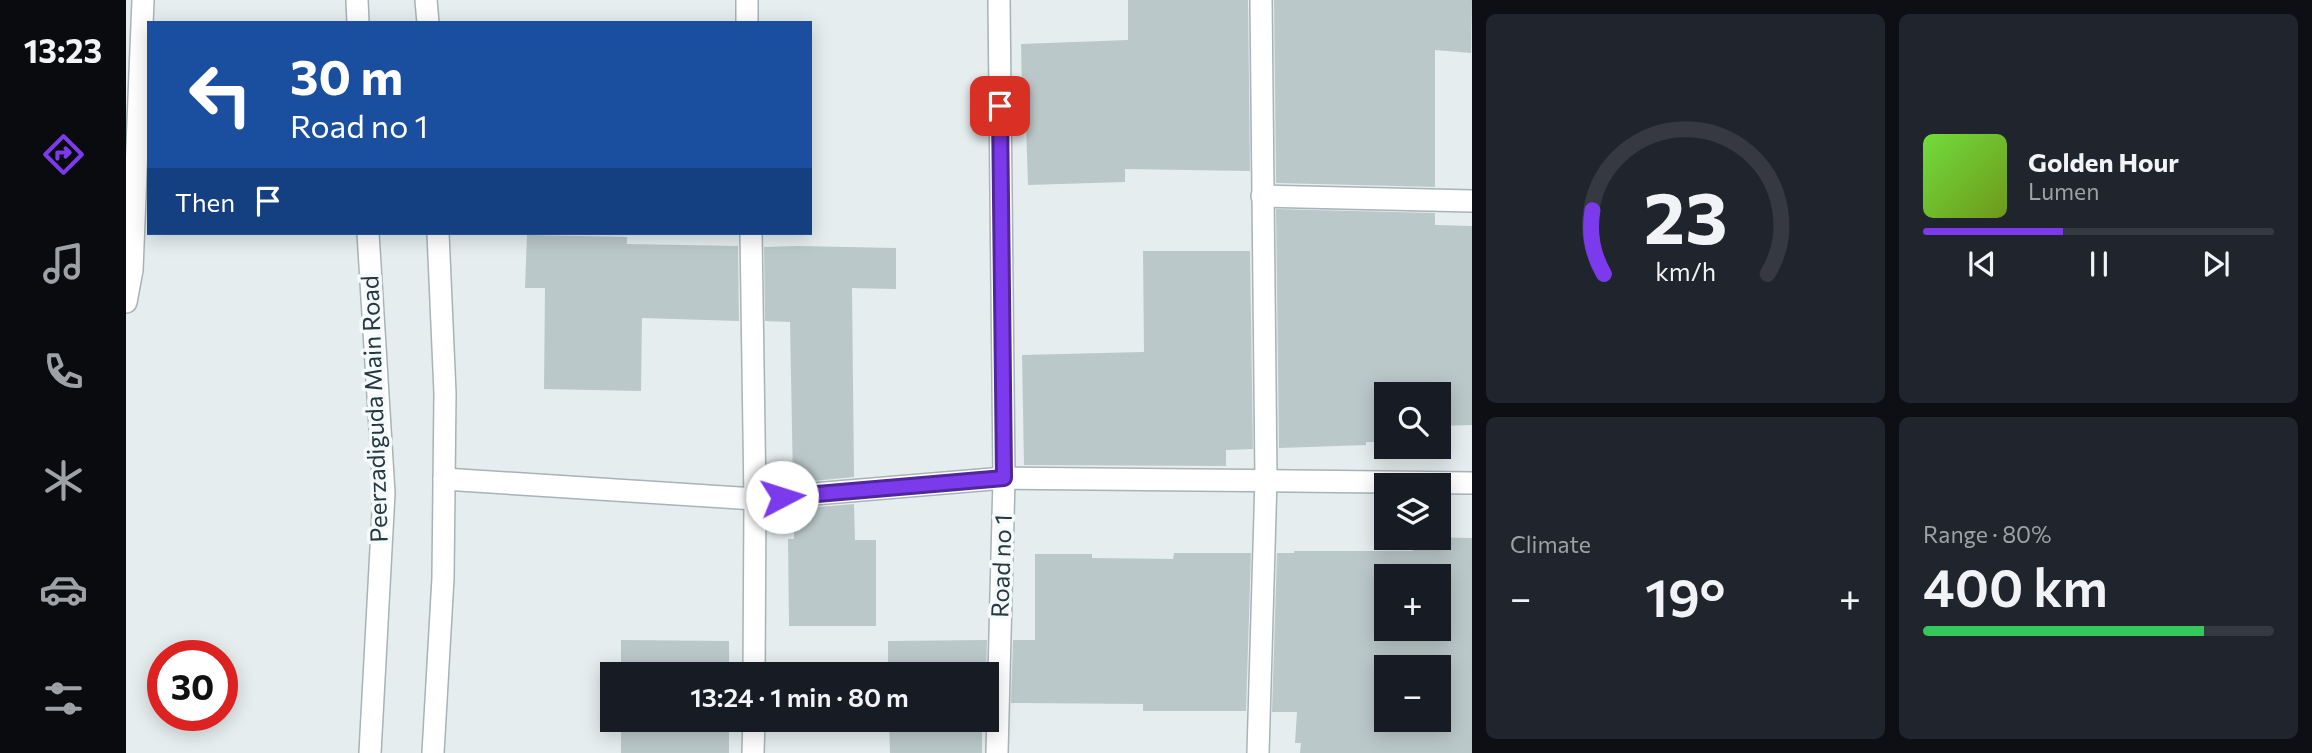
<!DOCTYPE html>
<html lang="en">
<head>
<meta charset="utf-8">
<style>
	body { margin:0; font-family:Commissioner,sans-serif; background:#20242c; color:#f1f3f6; height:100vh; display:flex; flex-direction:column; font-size:26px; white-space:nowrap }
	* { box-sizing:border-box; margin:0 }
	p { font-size:23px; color:#9ea1a6 }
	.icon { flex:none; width:38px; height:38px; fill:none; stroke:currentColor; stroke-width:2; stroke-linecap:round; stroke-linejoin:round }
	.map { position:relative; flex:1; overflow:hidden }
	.drawer { display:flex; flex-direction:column; gap:14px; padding:14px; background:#0d0f14; width:840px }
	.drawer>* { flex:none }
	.banner { position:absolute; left:21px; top:21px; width:665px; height:214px; border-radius:0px; box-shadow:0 4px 18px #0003; background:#1a4fa0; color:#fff; overflow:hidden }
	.tools { position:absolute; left:1248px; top:382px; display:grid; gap:14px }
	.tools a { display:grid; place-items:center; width:77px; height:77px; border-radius:0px; background:#171b24; box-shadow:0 4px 18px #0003; font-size:35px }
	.speed { position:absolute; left:21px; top:640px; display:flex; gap:14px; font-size:35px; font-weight:700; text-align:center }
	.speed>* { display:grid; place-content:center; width:91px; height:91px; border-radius:50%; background:#171b24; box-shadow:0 4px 18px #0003; line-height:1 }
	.speed .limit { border:10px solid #d22; background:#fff; color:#111 }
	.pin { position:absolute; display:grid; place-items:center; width:60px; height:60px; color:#fff; margin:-30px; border-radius:14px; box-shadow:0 4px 10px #0006 }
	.me { position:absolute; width:77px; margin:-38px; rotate:85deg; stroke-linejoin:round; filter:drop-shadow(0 0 5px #0008) }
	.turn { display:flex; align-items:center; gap:24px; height:147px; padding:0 28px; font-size:32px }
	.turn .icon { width:91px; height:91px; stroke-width:2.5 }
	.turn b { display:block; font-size:49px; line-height:60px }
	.then { display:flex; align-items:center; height:66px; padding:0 28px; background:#0003; gap:14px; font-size:26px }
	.big { font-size:52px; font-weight:600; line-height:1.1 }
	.drawer .widget { flex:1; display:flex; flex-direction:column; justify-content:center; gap:10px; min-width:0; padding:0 24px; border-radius:10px; background:#20242c }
	.drawer .dial { align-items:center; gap:0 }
	.dial svg { height:182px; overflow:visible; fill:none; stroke:#363941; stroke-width:7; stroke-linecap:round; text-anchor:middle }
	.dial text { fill:#f1f3f6; stroke:none }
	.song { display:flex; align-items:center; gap:21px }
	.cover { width:84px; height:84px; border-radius:10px; background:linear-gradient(135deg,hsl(100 70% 55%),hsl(80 70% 35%)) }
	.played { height:7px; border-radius:4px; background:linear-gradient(90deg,#7c3aed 40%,#363941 40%) }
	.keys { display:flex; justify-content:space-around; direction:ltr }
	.heat { display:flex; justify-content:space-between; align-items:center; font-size:38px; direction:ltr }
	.charge { height:10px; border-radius:5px; background:linear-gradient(90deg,#34c759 80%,#363941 0) }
	.drawer .tiles { flex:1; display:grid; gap:14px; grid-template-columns:repeat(2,1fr) }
	.trip { position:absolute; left:474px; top:662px; width:399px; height:70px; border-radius:0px; background:#171b24; box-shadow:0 4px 18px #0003; font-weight:600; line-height:70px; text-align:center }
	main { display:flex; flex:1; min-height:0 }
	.tabs { display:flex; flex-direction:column; width:126px; justify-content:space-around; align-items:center; background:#090b0e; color:#9ea1a6 }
	.tabs .icon { width:49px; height:49px }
	.tabs .active { color:#7c3aed }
	.tabs b { font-size:32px; color:#f1f3f6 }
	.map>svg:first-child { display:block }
	.building { fill:#bbc8c9; fill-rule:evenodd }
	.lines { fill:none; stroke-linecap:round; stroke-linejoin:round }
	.minor-casing { stroke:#a7b3b7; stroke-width:24 }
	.minor { stroke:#fff; stroke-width:21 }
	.route-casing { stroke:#51269a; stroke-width:18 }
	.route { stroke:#7c3aed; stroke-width:12 }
	.labels { text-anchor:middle; stroke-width:7; stroke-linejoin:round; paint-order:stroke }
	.street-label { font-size:24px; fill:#243841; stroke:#f6fafb }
</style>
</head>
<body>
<main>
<nav class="tabs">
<b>13:23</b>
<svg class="icon active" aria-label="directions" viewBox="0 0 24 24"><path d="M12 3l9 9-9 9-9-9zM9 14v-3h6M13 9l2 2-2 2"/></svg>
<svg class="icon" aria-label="music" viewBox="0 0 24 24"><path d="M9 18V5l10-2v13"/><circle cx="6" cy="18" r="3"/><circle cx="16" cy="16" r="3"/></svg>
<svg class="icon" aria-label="phone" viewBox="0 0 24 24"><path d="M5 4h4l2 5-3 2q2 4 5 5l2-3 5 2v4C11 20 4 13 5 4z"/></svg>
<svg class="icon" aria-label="climate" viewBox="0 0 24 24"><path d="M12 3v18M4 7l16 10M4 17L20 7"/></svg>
<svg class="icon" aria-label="car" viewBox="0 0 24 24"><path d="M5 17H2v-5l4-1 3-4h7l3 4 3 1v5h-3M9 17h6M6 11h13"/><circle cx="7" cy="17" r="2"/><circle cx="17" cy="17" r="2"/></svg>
<svg class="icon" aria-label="filters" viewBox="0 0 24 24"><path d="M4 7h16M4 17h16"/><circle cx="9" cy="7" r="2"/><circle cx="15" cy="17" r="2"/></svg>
</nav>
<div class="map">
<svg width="1346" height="753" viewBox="0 0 1346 753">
	<rect width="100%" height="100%" fill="#e5edee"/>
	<g class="building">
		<path d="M1002,0H1122L1124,171L999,169V182L902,185L899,93H896L895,44L1002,40Z"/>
		<path d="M1148,0H1346L1345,53L1309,50V187L1150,183Z"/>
		<path d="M1150,209L1309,213V225L1346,226V425L1312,426V394H1260V442H1240V445L1153,448Z"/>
		<path d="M401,235L501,237V244L612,246L613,321L516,318L515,391L418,389L419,288H399Z"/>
		<path d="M671,246L770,248V289L726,288L728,477L667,483L664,322L639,321L638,247Z"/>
		<path d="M1017,251H1124L1127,449L1100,450V466L898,465L896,355L1018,352Z"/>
		<path d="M728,504L729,540H750V626H663L662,539H668V509Z"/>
		<path d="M1287,537L1346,538V753H1174L1175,743H1169L1171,712H1146L1151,553H1168V551H1287ZM1260,576H1312V628H1260ZM1260,667H1312V719H1260Z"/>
		<path d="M1048,553H1125L1120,711H1017V704L885,703L887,640H909V554H966V558L1047,559Z"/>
		<path d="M495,640L603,641V674H495Z"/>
		<path d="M861,640L860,674H762V641Z"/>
		<rect x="495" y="719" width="108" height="34"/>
		<path d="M763,719H856V753H764Z"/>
	</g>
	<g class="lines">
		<defs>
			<g id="minor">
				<path d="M231,0L232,23"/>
				<path d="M300,0L302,23"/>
				<path d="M621,0V23"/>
				<path d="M1136,196L1346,201"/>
				<path d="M242,233L258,493L244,753"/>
				<path d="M625,233L629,499L628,674"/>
				<path d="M0,302L6,270L17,0"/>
				<path d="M318,479L629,499L878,478L1346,483"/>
				<path d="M307,753L317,578L319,393L312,233"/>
				<path d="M627,753L628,719"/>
				<path d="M871,753L878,478L873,0"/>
				<path d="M1132,753L1140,479L1135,0"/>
			</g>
		</defs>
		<use href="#minor" class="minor-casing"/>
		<use href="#minor" class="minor"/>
	</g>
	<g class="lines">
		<defs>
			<path id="route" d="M656,497L878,478L874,106"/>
		</defs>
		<use href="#route" class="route-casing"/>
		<use href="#route" class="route"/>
	</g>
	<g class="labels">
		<g class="street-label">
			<text transform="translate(249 409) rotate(-92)" y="8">Peerzadiguda Main Road</text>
			<text transform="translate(876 566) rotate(-88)" y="8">Road no 1</text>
		</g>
	</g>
</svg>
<div class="tools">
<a><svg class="icon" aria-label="search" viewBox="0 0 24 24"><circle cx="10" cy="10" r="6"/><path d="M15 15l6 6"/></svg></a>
<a><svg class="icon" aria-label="layers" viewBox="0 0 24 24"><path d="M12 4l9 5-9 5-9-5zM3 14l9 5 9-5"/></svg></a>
<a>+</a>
<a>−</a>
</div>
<div class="speed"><div class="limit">30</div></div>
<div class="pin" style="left:874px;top:106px;background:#d93025"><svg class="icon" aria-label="arrive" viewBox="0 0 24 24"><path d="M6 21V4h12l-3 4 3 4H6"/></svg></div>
<svg class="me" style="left:656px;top:497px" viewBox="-20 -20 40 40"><circle r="19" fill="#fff"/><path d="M0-13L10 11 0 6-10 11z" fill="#7c3aed"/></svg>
<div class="trip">13:24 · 1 min · 80 m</div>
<div class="banner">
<div class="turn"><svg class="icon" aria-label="left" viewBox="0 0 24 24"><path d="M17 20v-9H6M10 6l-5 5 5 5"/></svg><div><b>30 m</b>Road no 1</div></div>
<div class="then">Then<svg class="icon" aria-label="arrive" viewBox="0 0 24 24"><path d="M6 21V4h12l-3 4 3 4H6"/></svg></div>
</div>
</div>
<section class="drawer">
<div class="tiles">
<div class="widget dial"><svg viewBox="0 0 100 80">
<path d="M14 69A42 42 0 1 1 86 69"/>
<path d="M14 69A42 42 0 0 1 9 41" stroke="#7c3aed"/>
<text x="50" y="56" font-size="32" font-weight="700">23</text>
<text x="50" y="72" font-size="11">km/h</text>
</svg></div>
<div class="widget">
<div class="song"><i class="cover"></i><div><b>Golden Hour</b><p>Lumen</p></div></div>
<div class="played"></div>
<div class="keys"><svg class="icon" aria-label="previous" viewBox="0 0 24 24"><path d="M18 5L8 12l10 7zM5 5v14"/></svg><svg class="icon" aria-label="pause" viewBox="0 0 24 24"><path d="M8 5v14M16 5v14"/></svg><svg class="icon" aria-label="next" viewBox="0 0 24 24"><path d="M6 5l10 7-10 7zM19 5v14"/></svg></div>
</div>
<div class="widget"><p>Climate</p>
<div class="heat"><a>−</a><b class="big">19°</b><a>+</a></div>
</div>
<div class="widget"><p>Range · 80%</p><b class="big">400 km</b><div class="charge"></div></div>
</div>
</section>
</main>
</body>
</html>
